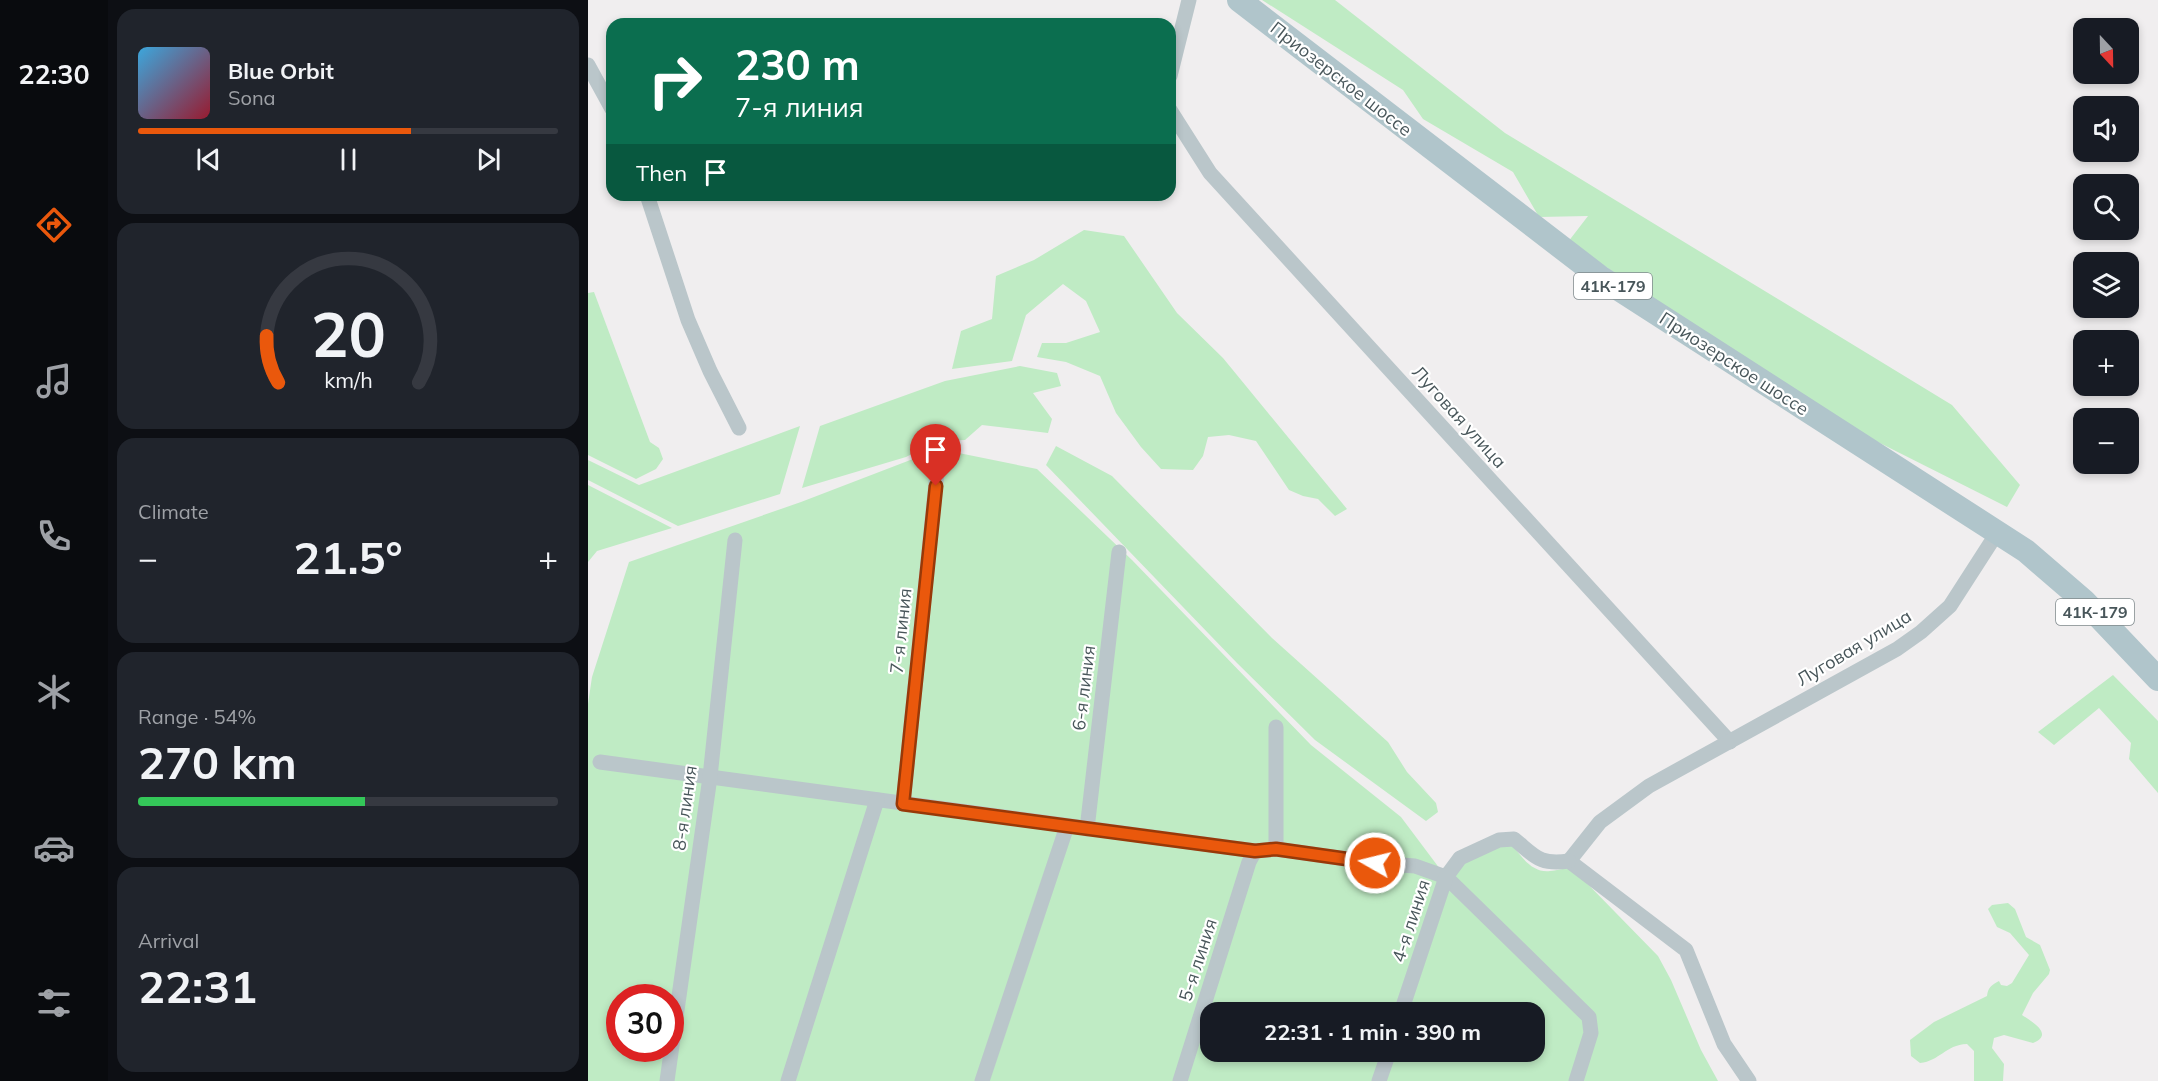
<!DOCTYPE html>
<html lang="en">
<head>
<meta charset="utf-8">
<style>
	body { margin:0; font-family:Mulish,sans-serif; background:#20242c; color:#f1f3f6; height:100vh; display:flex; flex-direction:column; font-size:22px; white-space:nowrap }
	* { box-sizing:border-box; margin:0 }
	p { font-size:20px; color:#9ea1a6 }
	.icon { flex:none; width:33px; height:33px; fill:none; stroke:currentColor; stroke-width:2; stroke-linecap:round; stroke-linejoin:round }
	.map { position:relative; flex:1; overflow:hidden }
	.sheet { display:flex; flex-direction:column; gap:9px; padding:9px; background:#0d0f14; width:480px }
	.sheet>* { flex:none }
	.hud { position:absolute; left:18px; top:18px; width:570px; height:183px; border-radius:18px; box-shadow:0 3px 9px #0003; background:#0b6e4f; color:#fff; overflow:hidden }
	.needle { width:39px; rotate:158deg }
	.buttons { position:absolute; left:1485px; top:18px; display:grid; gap:12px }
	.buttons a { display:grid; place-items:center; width:66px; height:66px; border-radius:12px; background:#171b24; box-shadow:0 3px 9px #0003; font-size:30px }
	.speed { position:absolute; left:18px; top:984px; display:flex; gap:12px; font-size:30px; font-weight:700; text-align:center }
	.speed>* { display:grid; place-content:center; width:78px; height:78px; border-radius:50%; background:#171b24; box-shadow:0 3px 9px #0003; line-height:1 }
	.speed .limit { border:9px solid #d22; background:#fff; color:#111 }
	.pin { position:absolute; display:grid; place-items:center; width:51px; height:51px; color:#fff; margin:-62px -26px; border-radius:50% 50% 50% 0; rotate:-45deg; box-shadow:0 0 6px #0007 }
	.pin .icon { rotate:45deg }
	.me { position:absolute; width:66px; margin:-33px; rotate:278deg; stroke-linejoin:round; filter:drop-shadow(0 0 4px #0008) }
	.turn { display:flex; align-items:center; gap:21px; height:126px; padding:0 30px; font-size:27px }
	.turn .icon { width:78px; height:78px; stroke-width:2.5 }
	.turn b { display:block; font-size:42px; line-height:51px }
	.then { display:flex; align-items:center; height:57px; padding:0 30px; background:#0003; gap:12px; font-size:22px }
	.big { font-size:45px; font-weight:700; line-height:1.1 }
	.sheet .card { flex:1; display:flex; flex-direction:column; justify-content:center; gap:9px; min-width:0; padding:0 21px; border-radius:18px; background:#20242c }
	.sheet .dial { align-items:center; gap:0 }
	.dial svg { height:156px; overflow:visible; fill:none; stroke:#363941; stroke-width:7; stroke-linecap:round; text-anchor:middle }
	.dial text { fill:#f1f3f6; stroke:none }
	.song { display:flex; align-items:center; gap:18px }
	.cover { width:72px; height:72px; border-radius:9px; background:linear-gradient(135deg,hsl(200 70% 55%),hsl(350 70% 35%)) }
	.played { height:6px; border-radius:3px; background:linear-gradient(90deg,#ea580c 65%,#363941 65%) }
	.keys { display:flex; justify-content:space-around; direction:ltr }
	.heat { display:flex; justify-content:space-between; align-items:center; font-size:33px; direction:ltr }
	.charge { height:9px; border-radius:4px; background:linear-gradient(90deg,#34c759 54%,#363941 0) }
	.trip { position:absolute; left:612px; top:1002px; width:345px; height:60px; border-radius:18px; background:#171b24; box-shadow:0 3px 9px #0003; font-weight:700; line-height:60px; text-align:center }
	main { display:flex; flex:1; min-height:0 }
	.menu { display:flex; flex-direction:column; width:108px; justify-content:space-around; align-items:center; background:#090b0e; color:#9ea1a6 }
	.menu .icon { width:42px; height:42px }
	.menu .current { color:#ea580c }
	.menu b { font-size:27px; color:#f1f3f6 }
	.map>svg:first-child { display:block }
	.green { fill:#bfebc4; fill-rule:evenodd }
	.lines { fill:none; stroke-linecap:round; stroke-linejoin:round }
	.minor { stroke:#bac6ca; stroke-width:15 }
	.primary { stroke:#b0c5cb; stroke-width:24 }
	.route-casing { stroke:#983908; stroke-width:15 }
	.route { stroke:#ea580c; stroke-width:10 }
	.labels { text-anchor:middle; stroke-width:4.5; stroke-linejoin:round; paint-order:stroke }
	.shield { fill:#fff; stroke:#7f898c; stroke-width:1.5 }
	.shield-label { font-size:16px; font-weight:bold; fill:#48565a }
	.street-label { font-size:18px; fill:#48565a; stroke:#fff }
</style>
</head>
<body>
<main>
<nav class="menu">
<b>22:30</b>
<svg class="icon current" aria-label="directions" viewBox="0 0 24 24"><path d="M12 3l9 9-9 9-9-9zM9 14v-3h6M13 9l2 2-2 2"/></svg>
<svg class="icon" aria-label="music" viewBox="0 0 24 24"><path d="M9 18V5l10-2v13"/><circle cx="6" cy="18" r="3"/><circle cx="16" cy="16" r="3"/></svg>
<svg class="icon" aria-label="phone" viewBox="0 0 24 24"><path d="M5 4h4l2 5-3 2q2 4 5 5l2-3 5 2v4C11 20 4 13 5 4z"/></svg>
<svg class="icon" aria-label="climate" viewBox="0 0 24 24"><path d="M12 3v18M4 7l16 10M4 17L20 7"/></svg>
<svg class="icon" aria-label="car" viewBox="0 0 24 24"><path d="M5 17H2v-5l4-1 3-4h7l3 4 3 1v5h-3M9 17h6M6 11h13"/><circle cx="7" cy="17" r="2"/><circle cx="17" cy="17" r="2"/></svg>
<svg class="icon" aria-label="filters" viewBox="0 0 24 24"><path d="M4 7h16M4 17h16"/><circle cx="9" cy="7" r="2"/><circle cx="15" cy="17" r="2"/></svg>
</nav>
<section class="sheet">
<div class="card">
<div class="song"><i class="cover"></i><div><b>Blue Orbit</b><p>Sona</p></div></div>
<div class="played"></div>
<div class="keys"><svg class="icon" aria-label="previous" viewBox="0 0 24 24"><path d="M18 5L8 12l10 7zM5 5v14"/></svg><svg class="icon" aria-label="pause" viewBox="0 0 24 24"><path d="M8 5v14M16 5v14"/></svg><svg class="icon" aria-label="next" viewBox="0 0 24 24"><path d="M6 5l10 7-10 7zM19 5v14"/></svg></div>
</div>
<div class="card dial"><svg viewBox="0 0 100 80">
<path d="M14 69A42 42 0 1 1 86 69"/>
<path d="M14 69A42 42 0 0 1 8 45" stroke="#ea580c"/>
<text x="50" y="56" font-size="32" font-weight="700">20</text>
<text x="50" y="72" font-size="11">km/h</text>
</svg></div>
<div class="card"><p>Climate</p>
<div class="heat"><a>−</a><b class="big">21.5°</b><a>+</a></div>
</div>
<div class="card"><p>Range · 54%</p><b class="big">270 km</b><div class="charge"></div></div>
<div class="card"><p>Arrival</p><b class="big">22:31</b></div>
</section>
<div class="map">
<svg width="1570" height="1081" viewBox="0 0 1570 1081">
	<rect width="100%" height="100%" fill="#f0eeef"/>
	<g class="green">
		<path d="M674,0H747L917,133L1364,405L1432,485L1419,507L1266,430L980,242L1000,216L951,217L925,172L835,119L815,90Z"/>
		<path d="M496,230L536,236L589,313L635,358L759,509L747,516L730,499L715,496L701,490L668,441L641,435L620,437L615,456L605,470L573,469L553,447L528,413L512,376L478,362L449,357L454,343H478L512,332L498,301L475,284L438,315L424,361L364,369L373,331L404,319L408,276L446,260Z"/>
		<path d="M6,292L62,442L71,448L75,459L68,469L48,479L0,455V293Z"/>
		<path d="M432,366L469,373L473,386L445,393L464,419L460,433L394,425L377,440L349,441L318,457L214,488L232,426L357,381Z"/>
		<path d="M212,426L192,494L90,526L0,480V460L51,485Z"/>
		<path d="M468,446L524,476L684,638L800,742L819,772L848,803L850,812L838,821L727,740L649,663L458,465Z"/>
		<path d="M351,449L449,469L544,560L723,745L813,817L852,869L876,861L911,844L924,845C934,857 944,873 962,871C971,870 977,867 986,870L1070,956L1083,980L1113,1050L1130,1081H0V704L4,677L41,562L213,502ZM32,998H82V1048H32ZM622,1012H946V1052H622Z"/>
		<path d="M0,485L84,528L9,551L0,562Z"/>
		<path d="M1525,675L1570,721V793L1541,759L1543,743L1511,708L1466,745L1450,732Z"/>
		<path d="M1420,903L1427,909L1438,937L1452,945L1462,970L1461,974L1445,993L1434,1015C1443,1021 1467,1034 1445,1043L1416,1035L1406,1038L1404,1048L1416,1064L1415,1081H1386V1051L1379,1044C1357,1045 1352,1061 1332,1063L1323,1056L1322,1040L1346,1022L1399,996C1400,988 1403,985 1411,981L1413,985L1419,986L1424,983L1441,955L1422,933L1409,927L1400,909L1404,905Z"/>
	</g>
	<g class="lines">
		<g class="minor">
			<path d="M0,65L24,109"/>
			<path d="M582,76L601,0"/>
			<path d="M582,110L622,173L1142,742"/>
			<path d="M59,195L100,320L122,371L151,428"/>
			<path d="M12,762L667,851L688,849L787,863L827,866L858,877L1001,1017L1003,1033L988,1081"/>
			<path d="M315,804L350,463"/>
			<path d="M499,829L531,552"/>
			<path d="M688,849V727"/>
			<path d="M981,861L1012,822L1061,786L1309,649L1333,632L1362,606L1409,533"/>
			<path d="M981,861L1098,950L1136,1044L1161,1081"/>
			<path d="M813,1012L858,877L872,858L911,840L926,839C948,857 951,865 981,861"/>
			<path d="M79,1081L122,777L147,540"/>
			<path d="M200,1081L289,800"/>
			<path d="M394,1081L479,826"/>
			<path d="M592,1081L661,862L667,851"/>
			<path d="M791,1081L801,1052"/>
		</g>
		<path class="primary" d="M651,0L1012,277L1438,551L1496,601L1570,679"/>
	</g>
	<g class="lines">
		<defs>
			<path id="route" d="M348,486L315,804L667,851L688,849L787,863"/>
		</defs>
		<use href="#route" class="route-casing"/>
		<use href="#route" class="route"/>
	</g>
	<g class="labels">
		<g class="shield">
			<rect x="986" y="273" width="78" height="26" rx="4.5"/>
			<rect x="1468" y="599" width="78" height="26" rx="4.5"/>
		</g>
		<g class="shield-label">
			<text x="1025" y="292">41К-179</text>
			<text x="1507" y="618">41К-179</text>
		</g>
		<g class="street-label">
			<text transform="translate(753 79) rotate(38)" y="6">Приозерское шоссе</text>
			<text transform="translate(1146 364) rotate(33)" y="6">Приозерское шоссе</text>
			<text transform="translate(871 417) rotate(48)" y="6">Луговая улица</text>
			<text transform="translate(313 631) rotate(-84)" y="6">7-я линия</text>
			<text transform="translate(1266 648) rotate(-31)" y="6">Луговая улица</text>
			<text transform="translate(496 688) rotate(-83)" y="6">6-я линия</text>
			<text transform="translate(97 808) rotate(-82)" y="6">8-я линия</text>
			<text transform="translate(823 921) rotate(-72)" y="6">4-я линия</text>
			<text transform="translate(610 960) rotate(-72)" y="6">5-я линия</text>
		</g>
	</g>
</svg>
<div class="buttons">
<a><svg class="needle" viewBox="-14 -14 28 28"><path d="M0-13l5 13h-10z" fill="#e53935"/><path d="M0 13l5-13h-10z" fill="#9ea1a6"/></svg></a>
<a><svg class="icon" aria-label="sound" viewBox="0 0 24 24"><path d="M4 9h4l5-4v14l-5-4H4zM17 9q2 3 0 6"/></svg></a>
<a><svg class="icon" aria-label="search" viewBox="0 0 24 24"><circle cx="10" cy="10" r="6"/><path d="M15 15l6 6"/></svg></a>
<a><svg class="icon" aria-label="layers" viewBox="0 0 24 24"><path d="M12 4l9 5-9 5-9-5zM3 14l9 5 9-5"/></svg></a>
<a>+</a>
<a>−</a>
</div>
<div class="speed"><div class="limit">30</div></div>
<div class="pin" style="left:348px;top:486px;background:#d93025"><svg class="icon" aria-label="arrive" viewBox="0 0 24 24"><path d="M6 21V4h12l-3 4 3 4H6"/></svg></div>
<svg class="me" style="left:787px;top:863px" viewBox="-20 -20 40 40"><circle r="17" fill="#ea580c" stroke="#fff" stroke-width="3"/><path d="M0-11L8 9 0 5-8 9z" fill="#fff"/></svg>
<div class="trip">22:31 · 1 min · 390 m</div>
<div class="hud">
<div class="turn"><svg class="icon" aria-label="right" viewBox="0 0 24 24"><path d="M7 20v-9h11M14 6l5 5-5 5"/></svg><div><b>230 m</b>7-я линия</div></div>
<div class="then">Then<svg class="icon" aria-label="arrive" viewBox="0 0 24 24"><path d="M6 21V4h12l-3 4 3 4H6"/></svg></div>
</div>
</div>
</main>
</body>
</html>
